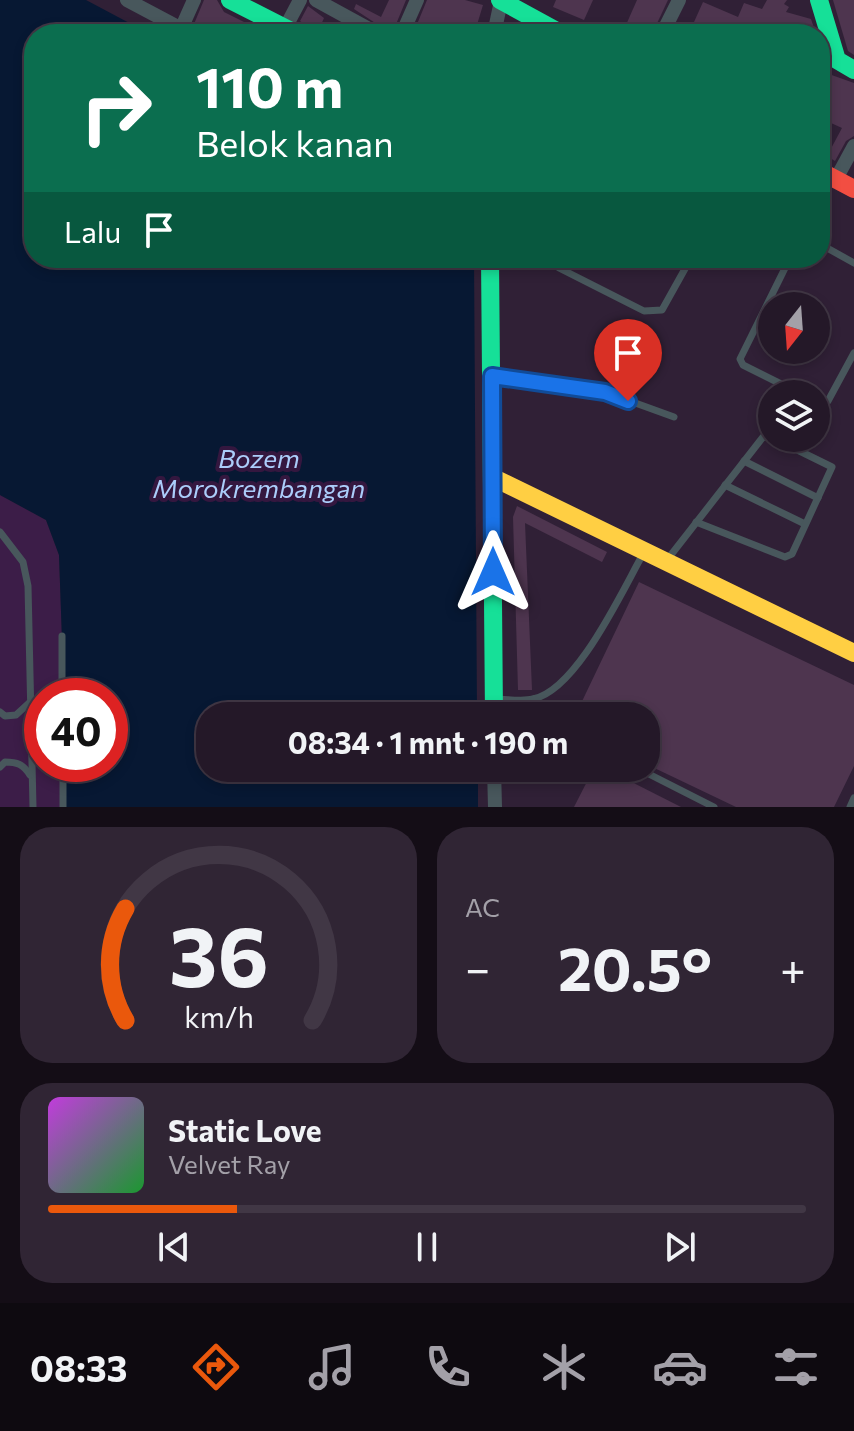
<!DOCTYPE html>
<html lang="id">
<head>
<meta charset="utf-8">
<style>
	body { margin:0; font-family:Commissioner,sans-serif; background:#302534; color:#f1f3f6; height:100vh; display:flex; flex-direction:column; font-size:30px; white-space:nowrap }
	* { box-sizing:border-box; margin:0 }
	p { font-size:26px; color:#a3a0a8 }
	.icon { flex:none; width:44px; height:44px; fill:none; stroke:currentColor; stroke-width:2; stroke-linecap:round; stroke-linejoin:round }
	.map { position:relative; height:807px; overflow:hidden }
	.sheet { display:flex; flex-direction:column; gap:20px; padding:20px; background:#140d16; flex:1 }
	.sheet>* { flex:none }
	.top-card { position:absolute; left:24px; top:24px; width:806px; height:244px; border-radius:32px; box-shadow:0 4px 12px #0003,0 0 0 2px #413745; background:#0b6e4f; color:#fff; overflow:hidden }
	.needle { width:52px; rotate:197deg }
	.fabs { position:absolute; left:758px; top:292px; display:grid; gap:16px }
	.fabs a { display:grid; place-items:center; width:72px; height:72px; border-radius:50%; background:#241828; box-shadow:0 4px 12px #0003,0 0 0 2px #413745; font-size:40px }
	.speed { position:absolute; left:24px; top:678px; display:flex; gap:16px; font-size:40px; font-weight:700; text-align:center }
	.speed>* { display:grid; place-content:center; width:104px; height:104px; border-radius:50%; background:#241828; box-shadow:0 4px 12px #0003,0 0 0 2px #413745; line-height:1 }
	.speed .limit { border:12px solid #d22; background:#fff; color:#111 }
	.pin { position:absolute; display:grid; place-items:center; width:68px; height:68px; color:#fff; margin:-82px -34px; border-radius:50% 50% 50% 0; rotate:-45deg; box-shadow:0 0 8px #0007 }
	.pin .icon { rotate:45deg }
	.me { position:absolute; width:88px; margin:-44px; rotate:0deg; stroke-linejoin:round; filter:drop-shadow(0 0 6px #0008) }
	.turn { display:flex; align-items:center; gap:28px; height:168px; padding:0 40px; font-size:36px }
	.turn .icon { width:104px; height:104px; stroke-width:2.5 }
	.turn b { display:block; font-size:56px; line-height:68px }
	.then { display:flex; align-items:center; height:76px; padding:0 40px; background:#0003; gap:16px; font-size:30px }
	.big { font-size:60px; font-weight:700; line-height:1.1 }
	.sheet .card { flex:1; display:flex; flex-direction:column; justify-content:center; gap:12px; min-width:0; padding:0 28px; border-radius:32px; background:#302534 }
	.sheet .dial { align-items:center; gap:0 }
	.dial svg { height:208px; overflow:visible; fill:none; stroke:#413745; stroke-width:7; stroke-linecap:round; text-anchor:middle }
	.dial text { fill:#f1f3f6; stroke:none }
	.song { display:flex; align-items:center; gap:24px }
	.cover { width:96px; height:96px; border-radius:12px; background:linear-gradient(135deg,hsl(290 70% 55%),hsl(130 70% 35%)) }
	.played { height:8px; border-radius:4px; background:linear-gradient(90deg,#ea580c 25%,#413745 25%) }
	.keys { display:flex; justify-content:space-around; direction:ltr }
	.heat { display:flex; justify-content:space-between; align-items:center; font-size:44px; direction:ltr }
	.sheet .tiles { flex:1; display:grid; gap:20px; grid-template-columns:1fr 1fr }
	.card:last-child { grid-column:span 2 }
	.trip { position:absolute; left:196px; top:702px; width:464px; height:80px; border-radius:32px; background:#241828; box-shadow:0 4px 12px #0003,0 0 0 2px #413745; font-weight:700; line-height:80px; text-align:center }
	.tab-bar { display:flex; height:128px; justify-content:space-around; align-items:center; background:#0e0a10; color:#a3a0a8 }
	.tab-bar .icon { width:56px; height:56px }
	.tab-bar .current { color:#ea580c }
	.tab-bar b { font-size:36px; color:#f1f3f6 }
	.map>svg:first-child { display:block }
	.built { fill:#3c1d48 }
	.water { fill:#071833 }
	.building { fill:#4e354f }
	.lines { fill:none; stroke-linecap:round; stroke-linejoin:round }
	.lane { stroke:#48575c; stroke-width:7 }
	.street { stroke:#48575c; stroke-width:14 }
	.fast { stroke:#16e098; stroke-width:18 }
	.slow { stroke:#ffcf43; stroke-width:18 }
	.jam { stroke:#f24e42; stroke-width:18 }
	.route-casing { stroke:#114b97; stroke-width:20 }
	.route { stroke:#1a73e8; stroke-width:14 }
	.labels { text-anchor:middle; stroke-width:8; stroke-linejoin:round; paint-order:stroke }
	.water-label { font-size:26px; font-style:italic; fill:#abcdfa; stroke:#34173f }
</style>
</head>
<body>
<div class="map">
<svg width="854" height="807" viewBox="0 0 854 807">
	<rect width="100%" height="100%" fill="#302036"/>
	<path class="built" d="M0,495L46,520L59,555L64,696H42V764H65V807H0Z"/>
	<path class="water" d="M0,0H86L150,34H34V258H474L477,716H210V768H478V807H65V764H110V696H64L59,555L46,520L0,495Z"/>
	<g class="building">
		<path d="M204,0H217L224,12L268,34H226L213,26L207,34L194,24Z"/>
		<path d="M389,0H406L392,34L354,9L356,4L381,17Z"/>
		<path d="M427,0H465L483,5L476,28L473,27L471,34H413Z"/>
		<path d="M556,0H593L584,20L553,7Z"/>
		<path d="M637,0H668L652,34H622Z"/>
		<path d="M767,0H787L784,4L789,7L786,12L811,19L816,34H749L737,28L734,34H721L694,22L703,2L738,17L744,3L762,9Z"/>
		<path d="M833,0H854V55L848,51Z"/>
		<path d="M308,6L324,18L320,27L332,34H310L307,26L300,21Z"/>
		<path d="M826,73L854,83V136L846,141L835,161L827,156L842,128L820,118V90Z"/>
		<path d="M517,506L607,552L602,562L525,523L532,690H518L513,517Z"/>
		<path d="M639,582L854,685V766L834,807H736L646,764V716H575Z"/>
		<path d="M594,768H604L681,807H574Z"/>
	</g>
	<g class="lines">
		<g class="lane">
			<path d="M820,196L827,182"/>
			<path d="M820,244L854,263"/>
			<path d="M550,258L559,268L644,311L662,310L691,258"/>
			<path d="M790,258L740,359L743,365L801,394"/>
			<path d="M494,376L605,392L674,417"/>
			<path d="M816,402L822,405L828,401L854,353"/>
			<path d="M744,461L818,498"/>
			<path d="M725,485L805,524"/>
			<path d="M696,522L785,557L792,554L832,467L773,438"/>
			<path d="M0,532L23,562L28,586L33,807"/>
			<path d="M667,560L763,437L772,438"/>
			<path d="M62,636V696"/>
			<path d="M496,699C507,699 522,702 533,699C577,690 622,591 643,554"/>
			<path d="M534,699L551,716"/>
			<path d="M0,712L5,716L16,715L29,703"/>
			<path d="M63,764V807"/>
			<path d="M0,767L5,762C17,762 23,764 30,775"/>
			<path d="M637,768L714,807"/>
			<path d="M850,807L854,798"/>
		</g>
		<g class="street">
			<path d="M127,0L191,34"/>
			<path d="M316,0L378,34"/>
			<path d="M181,29L194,0"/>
			<path d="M282,34L300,0"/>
			<path d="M402,34L417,0"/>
			<path d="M494,34L501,1"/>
			<path d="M662,34L679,0"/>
			<path d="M836,179L854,146"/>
			<path d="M494,768L495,807"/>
		</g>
		<g class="fast">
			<path d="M230,0L297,34"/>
			<path d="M500,0L562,34"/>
			<path d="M819,0L837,60L854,70"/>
			<path d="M490,258L494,716"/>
		</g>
		<path class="slow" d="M492,477L854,653"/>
		<path class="jam" d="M820,171L854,189"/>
	</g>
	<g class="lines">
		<defs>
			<path id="route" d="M493,572L492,376L605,392L628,401"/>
		</defs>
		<use href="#route" class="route-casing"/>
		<use href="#route" class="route"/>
	</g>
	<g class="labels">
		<g class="water-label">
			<text x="259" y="468">Bozem<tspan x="259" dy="30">Morokrembangan</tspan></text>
		</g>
	</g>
</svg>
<div class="fabs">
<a><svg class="needle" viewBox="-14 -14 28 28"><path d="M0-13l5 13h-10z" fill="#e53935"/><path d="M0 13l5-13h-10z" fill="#a3a0a8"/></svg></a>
<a><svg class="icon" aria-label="layers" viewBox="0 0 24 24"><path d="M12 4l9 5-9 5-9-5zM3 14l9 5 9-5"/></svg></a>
</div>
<div class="speed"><div class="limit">40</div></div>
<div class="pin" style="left:628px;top:401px;background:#d93025"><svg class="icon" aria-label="arrive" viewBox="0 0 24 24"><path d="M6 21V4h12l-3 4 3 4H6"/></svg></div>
<svg class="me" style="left:493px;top:572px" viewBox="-20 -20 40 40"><path d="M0-17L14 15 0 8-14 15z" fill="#1a73e8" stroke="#fff" stroke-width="4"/></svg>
<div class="trip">08:34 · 1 mnt · 190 m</div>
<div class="top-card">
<div class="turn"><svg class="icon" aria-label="right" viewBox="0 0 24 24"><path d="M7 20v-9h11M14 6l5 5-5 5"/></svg><div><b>110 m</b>Belok kanan</div></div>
<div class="then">Lalu<svg class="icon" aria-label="arrive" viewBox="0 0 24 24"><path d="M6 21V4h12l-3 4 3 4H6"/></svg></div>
</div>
</div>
<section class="sheet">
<div class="tiles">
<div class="card dial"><svg viewBox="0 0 100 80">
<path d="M14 69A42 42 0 1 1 86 69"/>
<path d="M14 69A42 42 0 0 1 14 26" stroke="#ea580c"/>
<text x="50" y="56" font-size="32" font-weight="700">36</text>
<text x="50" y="72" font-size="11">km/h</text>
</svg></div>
<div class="card"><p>AC</p>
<div class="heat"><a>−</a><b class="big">20.5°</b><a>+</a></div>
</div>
<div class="card">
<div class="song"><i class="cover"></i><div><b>Static Love</b><p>Velvet Ray</p></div></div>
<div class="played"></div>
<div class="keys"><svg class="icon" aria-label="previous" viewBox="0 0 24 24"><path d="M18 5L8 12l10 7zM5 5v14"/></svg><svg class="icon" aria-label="pause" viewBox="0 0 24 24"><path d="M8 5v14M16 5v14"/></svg><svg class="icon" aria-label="next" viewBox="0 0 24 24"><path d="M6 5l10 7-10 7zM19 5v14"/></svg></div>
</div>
</div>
</section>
<nav class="tab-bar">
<b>08:33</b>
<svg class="icon current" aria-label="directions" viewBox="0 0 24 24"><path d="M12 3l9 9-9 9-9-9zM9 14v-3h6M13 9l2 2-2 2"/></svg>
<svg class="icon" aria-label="music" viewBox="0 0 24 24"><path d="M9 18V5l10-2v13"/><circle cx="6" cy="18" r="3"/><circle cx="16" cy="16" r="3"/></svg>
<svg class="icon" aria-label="phone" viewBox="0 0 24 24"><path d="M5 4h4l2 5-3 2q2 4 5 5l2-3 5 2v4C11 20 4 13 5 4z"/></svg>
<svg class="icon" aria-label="climate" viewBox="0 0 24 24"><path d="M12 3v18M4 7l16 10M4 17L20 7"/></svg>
<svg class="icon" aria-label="car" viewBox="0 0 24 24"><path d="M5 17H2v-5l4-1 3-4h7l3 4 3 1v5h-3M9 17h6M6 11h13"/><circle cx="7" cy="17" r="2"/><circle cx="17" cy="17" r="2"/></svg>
<svg class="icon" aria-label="filters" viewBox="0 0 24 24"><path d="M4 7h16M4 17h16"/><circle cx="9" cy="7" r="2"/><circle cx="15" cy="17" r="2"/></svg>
</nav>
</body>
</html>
